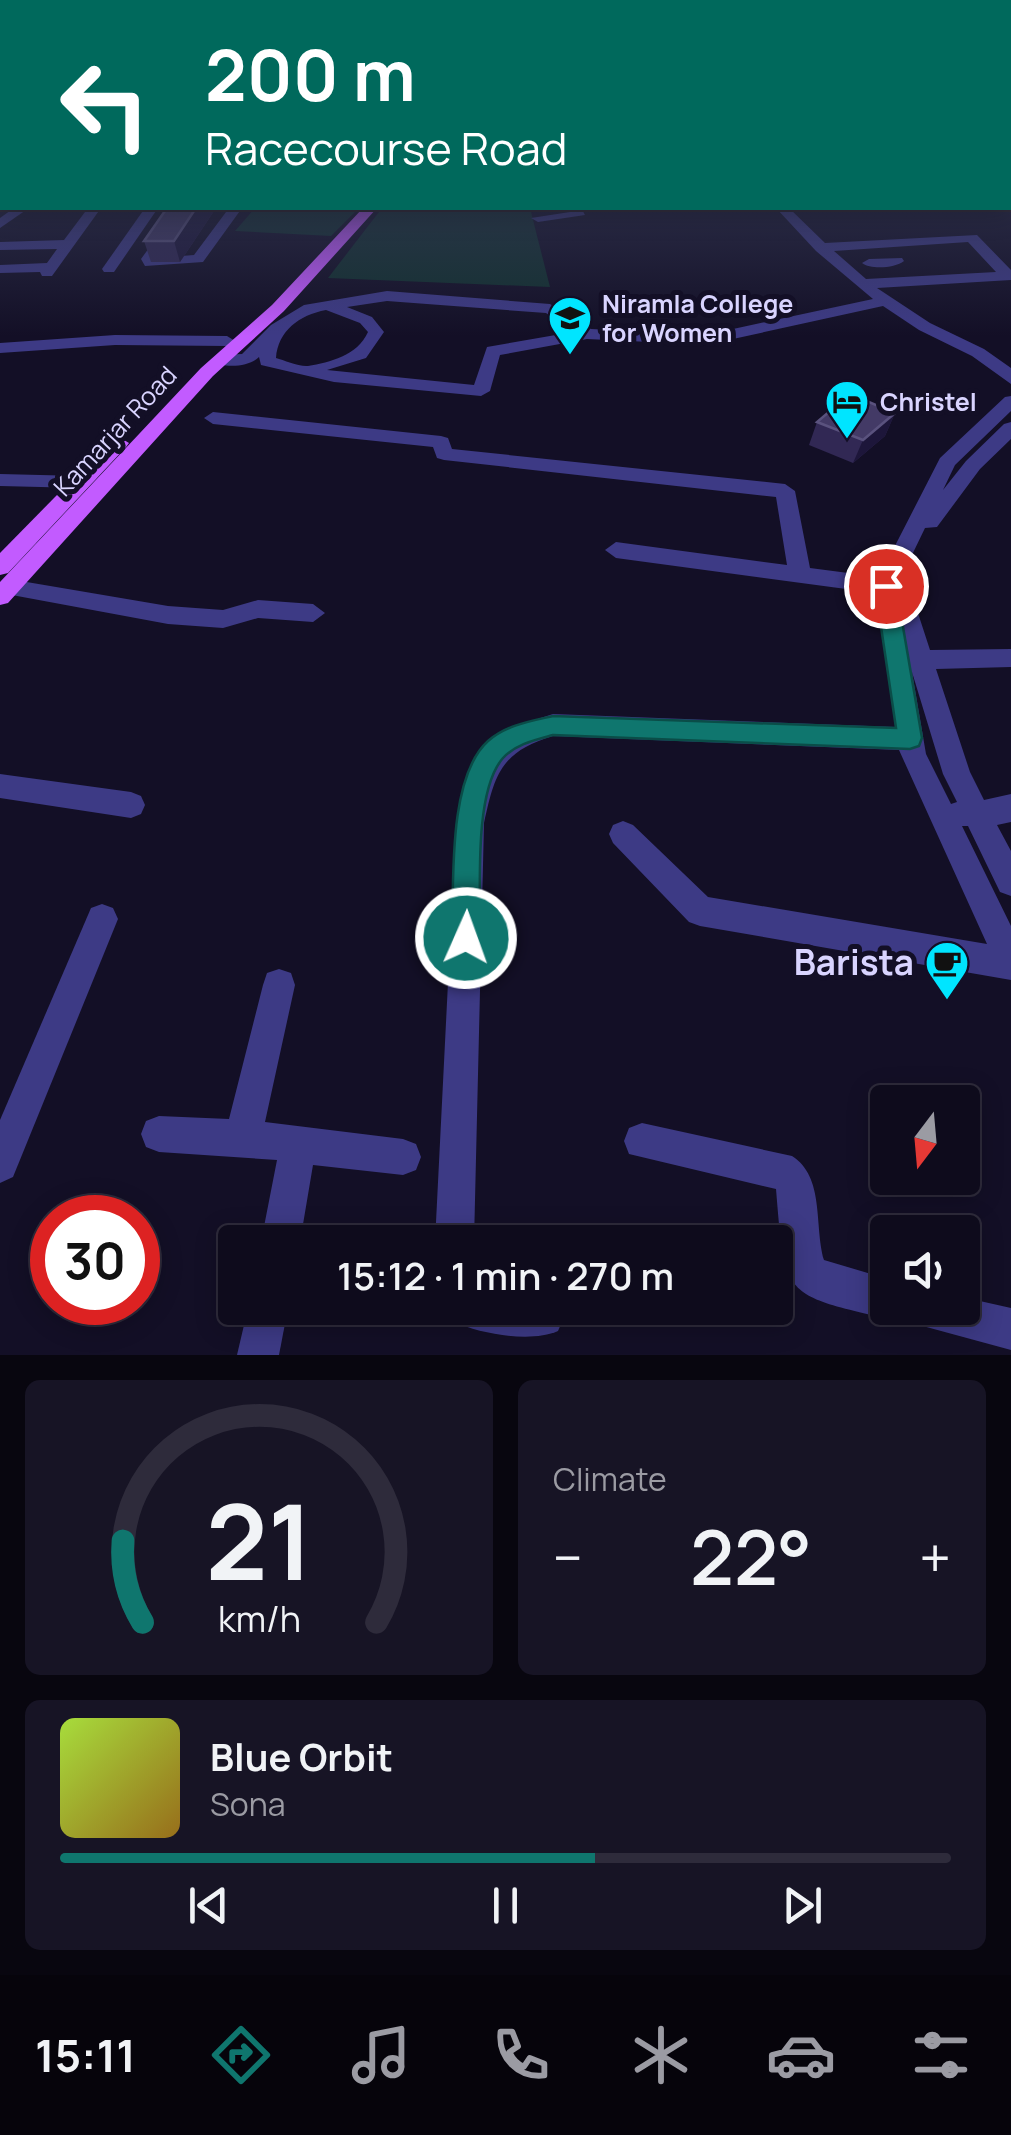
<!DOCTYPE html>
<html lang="en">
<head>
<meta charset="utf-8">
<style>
	body { margin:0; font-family:Manrope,sans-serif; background:#171425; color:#f1f3f6; height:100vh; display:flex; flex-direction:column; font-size:38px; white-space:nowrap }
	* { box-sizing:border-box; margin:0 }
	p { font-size:32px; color:#9b9ba3 }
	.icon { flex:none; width:55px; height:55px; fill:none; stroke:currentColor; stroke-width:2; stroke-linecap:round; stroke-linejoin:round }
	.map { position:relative; height:1355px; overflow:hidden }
	.details { display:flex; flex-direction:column; gap:25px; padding:25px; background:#08060f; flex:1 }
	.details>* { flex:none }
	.guide { position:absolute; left:0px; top:0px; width:1012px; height:210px; box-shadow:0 5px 25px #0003,0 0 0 2px #2e2b3b; background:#00695c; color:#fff; overflow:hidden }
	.needle { width:65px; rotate:196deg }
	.fabs { position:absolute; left:870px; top:1085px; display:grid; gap:20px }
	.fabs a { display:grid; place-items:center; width:110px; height:110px; border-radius:10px; background:#0e0b1c; box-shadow:0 5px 25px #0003,0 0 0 2px #2e2b3b; font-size:50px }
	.speed { position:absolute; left:30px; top:1195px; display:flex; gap:20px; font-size:50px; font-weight:700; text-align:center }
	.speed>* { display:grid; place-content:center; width:130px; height:130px; border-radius:50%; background:#0e0b1c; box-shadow:0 5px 25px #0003,0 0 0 2px #2e2b3b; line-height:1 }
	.speed .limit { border:15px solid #d22; background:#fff; color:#111 }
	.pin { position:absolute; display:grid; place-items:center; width:85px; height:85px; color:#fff; margin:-42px; border:5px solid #fff; border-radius:50%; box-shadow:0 2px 10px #0007 }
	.me { position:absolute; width:110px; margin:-55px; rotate:2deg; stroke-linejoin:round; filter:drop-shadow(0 0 8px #0008) }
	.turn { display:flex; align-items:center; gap:35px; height:210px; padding:0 40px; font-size:45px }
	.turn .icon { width:130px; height:130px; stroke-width:2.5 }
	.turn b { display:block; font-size:70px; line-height:85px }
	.big { font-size:75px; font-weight:600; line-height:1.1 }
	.details .card { flex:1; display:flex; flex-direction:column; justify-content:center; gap:15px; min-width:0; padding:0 35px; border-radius:15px; background:#171425 }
	.details .dial { align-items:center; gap:0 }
	.dial svg { height:260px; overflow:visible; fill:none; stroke:#2e2b3b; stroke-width:7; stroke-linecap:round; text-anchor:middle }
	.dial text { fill:#f1f3f6; stroke:none }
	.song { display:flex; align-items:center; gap:30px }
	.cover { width:120px; height:120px; border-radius:15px; background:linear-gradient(135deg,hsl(80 70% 55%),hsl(40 70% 35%)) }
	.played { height:10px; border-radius:5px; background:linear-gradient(90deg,#0f766e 60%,#2e2b3b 60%) }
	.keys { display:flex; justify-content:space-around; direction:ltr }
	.heat { display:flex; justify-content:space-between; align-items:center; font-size:55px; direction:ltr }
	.details .tiles { flex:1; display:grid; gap:25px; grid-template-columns:1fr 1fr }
	.card:last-child { grid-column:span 2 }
	.trip { position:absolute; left:218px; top:1225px; width:575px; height:100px; border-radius:10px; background:#0e0b1c; box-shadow:0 5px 25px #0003,0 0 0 2px #2e2b3b; font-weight:600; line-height:100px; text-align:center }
	.tabs { display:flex; height:160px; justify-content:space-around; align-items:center; background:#06040b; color:#9b9ba3 }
	.tabs .icon { width:70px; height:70px }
	.tabs .active { color:#0f766e }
	.tabs b { font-size:45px; color:#f1f3f6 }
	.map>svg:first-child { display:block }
	.green { fill:#12302f }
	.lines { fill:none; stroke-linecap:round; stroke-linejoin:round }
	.minor { fill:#3d3a85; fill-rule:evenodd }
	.major { fill:#c25bff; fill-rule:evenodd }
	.highway { fill:#ff4fa3; fill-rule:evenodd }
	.wall { fill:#312854 }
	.shaded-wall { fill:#1d163a }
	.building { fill:#433a66; stroke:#5a527e; stroke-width:2.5 }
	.route { fill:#0f766e; stroke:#0a4d48; stroke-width:2.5 }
	.labels { text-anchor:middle; stroke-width:10; stroke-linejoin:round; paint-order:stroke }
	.far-poi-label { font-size:25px; font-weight:bold; fill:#d9d4ff; stroke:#130f26; text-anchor:start }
	.far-street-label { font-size:25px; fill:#d9d4ff; stroke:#130f26 }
	.near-poi-label { font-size:35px; font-weight:bold; fill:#d9d4ff; stroke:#130f26; text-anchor:end }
</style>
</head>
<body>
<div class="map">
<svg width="1011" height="1355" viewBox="0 0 1011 1355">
	<rect width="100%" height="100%" fill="#130f26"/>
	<g class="green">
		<path d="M255,208H359L331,236L235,231Z"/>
		<path d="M382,208H530L550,287L328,278Z"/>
	</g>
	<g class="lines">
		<g class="minor">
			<rect x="1010" y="146" width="1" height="7"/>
			<path d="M14,208H29L0,228V218Z"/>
			<path d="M88,208H101L52,276H42L40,272L0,273V265L47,263L57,249L0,250V242L64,240Z"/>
			<path d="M145,208H158L114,272H104L102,269Z"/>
			<path d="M178,208H191L156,258L194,255L229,208H242L203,262L145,266L141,259Z"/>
			<path d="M569,208H581L585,215L538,222L531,218L570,212Z"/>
			<path d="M776,208H789L825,243L977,235L1011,270V280L877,288L930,323L984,349L1011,368V384L972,356L919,330L883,306L733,339L670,343L587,339L500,355L490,391L481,396L334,382L261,365L259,357C249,367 223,369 211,360L220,355L242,354L271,325L304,305L387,291L550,304L591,329L670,333L733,329L873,299L816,251ZM968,242L996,272L866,279L834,251ZM387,301L546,313L573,332L487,347L474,385L327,370L366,358L384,332L372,317L347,307ZM326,310L360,323L368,332C357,356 330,362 308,366C299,367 284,360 276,358C278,331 299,315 326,310Z"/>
			<path d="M902,258L904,261C895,268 871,270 862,263L869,259Z"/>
			<path d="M115,335L227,336L235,341L227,346L115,345L0,353V343Z"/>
			<path d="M1011,396V411L955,465L943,490L966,461L1004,424L1011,422V439L980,469L937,527L925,528L897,586L900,600L912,601L916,607L930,650L1011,649V667L936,669L970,772L984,800L1011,794V822L997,825L1011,851V896L1000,892L968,826H962L1011,926V980L700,926L689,922L613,843L609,834L613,825L623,821L633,825L708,897L987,944L899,750L553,736C501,752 495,773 484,823L474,1242H435L456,823C472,755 485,735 553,714L896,727L876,593L616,558L605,550L616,542L787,565L776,497L444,460L437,458L433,447L213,424L204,418L213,412L441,436L448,438L452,449L785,484L795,491L810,568L879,577L940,458L1005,397ZM912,672L943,774L957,802L951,804L926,754Z"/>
			<path d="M0,474L81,476L91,482L81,488L0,486Z"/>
			<path d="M9,579L168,606L223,610L258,600L313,604L325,613L313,622L258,618L223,628L168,624L1,593L0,583Z"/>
			<path d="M0,774L131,792L141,796L145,805L141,814L131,818L0,798Z"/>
			<path d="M102,904L113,908L118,919L13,1177L0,1183V1120L91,908Z"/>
			<path d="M279,969L291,973L295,985L265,1122L403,1139L416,1144L421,1157L416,1170L403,1175L313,1165L300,1242H261L277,1160L159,1152L146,1147L141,1134L146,1121L159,1116L229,1119L263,985L267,973Z"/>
			<path d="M642,1123L792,1156C825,1177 814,1225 824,1260L888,1279V1308H962V1297L1011,1308V1350L908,1322L903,1311L888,1319C783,1294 785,1298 776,1189L629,1154L624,1141L629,1128Z"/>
			<path d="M248,1308H288L279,1355H237Z"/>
			<path d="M448,1308H561L564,1317L558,1331C531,1343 481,1334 454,1322Z"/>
		</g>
		<g class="major">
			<path d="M363,208H377L284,311L213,376L8,603L0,605V582L201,368L272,305Z"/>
			<path d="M119,437L129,443L126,447L8,573L0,575V553L112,439Z"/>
		</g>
		<rect class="highway" x="1010" y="152" width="1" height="8"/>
	</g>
	<g class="wall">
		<path d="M167,208H216L180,262H151L144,241Z"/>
		<path d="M895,413L885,436L853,463L809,445L817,422Z"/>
	</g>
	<g class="shaded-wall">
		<path d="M196,208H216L180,262L174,241Z"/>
		<path d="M895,413L885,436L853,463L863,440Z"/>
	</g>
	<g class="building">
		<path d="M167,208H196L174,241H144Z"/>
		<path d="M850,394L895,413L863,440L817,422Z"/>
	</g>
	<linearGradient id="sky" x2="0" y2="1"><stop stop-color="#0a0815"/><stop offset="0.43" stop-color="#333752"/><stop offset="1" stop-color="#333752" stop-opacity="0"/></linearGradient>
	<rect width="1011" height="336" fill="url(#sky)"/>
	<path class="route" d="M886,578L896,586L922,738L919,746L910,749L553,735C535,740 516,744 503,758C473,792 481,893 480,938L476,948L466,952L456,948L452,938C454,886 447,778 488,741C506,725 531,721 553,716L896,728L875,586Z"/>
	<defs>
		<symbol id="university-pin" viewBox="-11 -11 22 30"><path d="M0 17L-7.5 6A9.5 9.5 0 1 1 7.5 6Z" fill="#00e5ff" stroke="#130f26"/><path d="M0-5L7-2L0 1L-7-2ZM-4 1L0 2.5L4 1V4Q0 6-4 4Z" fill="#111"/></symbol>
		<symbol id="hotel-pin" viewBox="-11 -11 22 30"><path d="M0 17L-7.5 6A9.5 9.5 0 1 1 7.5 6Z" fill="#00e5ff" stroke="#130f26"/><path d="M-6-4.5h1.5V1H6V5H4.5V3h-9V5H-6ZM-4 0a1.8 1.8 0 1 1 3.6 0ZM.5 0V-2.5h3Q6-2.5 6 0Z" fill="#111"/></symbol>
		<symbol id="cafe-pin" viewBox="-11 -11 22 30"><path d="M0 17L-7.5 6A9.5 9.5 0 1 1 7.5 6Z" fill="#00e5ff" stroke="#130f26"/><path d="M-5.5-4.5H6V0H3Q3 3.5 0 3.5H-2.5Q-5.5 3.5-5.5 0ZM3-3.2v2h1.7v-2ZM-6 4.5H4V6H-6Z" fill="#111"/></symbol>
	</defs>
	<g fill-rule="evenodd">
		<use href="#university-pin" x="545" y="293" width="50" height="68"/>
		<use href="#hotel-pin" x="822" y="377" width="50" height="68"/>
		<use href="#cafe-pin" x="922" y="938" width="50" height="68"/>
	</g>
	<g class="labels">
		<g class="far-poi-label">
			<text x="602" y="313">Niramla College<tspan x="602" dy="29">for Women</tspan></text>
			<text x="880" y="411">Christel</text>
		</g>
		<g class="far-street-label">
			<text transform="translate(115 431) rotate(-47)" y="9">Kamarjar Road</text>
		</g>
		<g class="near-poi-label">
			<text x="914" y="975">Barista</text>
		</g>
	</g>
</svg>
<div class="fabs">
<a><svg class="needle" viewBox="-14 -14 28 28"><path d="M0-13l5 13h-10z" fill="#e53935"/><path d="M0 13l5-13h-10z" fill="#9b9ba3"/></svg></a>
<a><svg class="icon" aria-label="sound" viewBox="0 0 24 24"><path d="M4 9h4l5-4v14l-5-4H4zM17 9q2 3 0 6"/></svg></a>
</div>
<div class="speed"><div class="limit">30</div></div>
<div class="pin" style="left:886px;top:586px;background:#d93025"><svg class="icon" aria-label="arrive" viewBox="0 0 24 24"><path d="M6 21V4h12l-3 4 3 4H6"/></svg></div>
<svg class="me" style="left:466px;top:938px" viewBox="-20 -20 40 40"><circle r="17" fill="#0f766e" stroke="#fff" stroke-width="3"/><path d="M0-11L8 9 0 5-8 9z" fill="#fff"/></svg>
<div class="trip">15:12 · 1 min · 270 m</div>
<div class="guide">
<div class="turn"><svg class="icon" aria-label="left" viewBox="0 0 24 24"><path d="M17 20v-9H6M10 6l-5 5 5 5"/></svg><div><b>200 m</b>Racecourse Road</div></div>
</div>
</div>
<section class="details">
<div class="tiles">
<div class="card dial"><svg viewBox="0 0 100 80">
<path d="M14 69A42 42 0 1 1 86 69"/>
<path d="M14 69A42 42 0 0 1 8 44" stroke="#0f766e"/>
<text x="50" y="56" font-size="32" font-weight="700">21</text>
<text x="50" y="72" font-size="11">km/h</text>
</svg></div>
<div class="card"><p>Climate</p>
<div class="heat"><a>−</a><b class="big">22°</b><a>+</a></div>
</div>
<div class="card">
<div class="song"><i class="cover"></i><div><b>Blue Orbit</b><p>Sona</p></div></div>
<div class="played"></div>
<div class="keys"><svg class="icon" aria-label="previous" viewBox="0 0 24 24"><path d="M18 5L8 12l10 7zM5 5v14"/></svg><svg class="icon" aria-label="pause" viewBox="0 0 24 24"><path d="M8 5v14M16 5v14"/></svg><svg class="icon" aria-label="next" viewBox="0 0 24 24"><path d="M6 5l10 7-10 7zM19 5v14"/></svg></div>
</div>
</div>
</section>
<nav class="tabs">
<b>15:11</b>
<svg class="icon active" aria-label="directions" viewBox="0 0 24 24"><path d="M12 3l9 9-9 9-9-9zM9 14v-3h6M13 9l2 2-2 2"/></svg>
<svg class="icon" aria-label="music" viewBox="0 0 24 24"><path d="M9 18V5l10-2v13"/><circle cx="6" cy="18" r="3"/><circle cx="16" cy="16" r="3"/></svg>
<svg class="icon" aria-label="phone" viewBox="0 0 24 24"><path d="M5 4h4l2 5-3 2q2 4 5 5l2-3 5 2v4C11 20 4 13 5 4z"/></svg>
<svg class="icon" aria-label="climate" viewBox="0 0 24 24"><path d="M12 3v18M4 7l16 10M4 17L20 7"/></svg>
<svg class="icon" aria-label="car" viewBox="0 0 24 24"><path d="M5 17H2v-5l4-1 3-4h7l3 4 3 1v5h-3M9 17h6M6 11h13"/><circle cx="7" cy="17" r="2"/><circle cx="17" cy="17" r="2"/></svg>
<svg class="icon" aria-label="filters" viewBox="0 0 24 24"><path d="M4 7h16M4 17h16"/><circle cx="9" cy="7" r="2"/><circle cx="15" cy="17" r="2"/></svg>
</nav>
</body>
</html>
